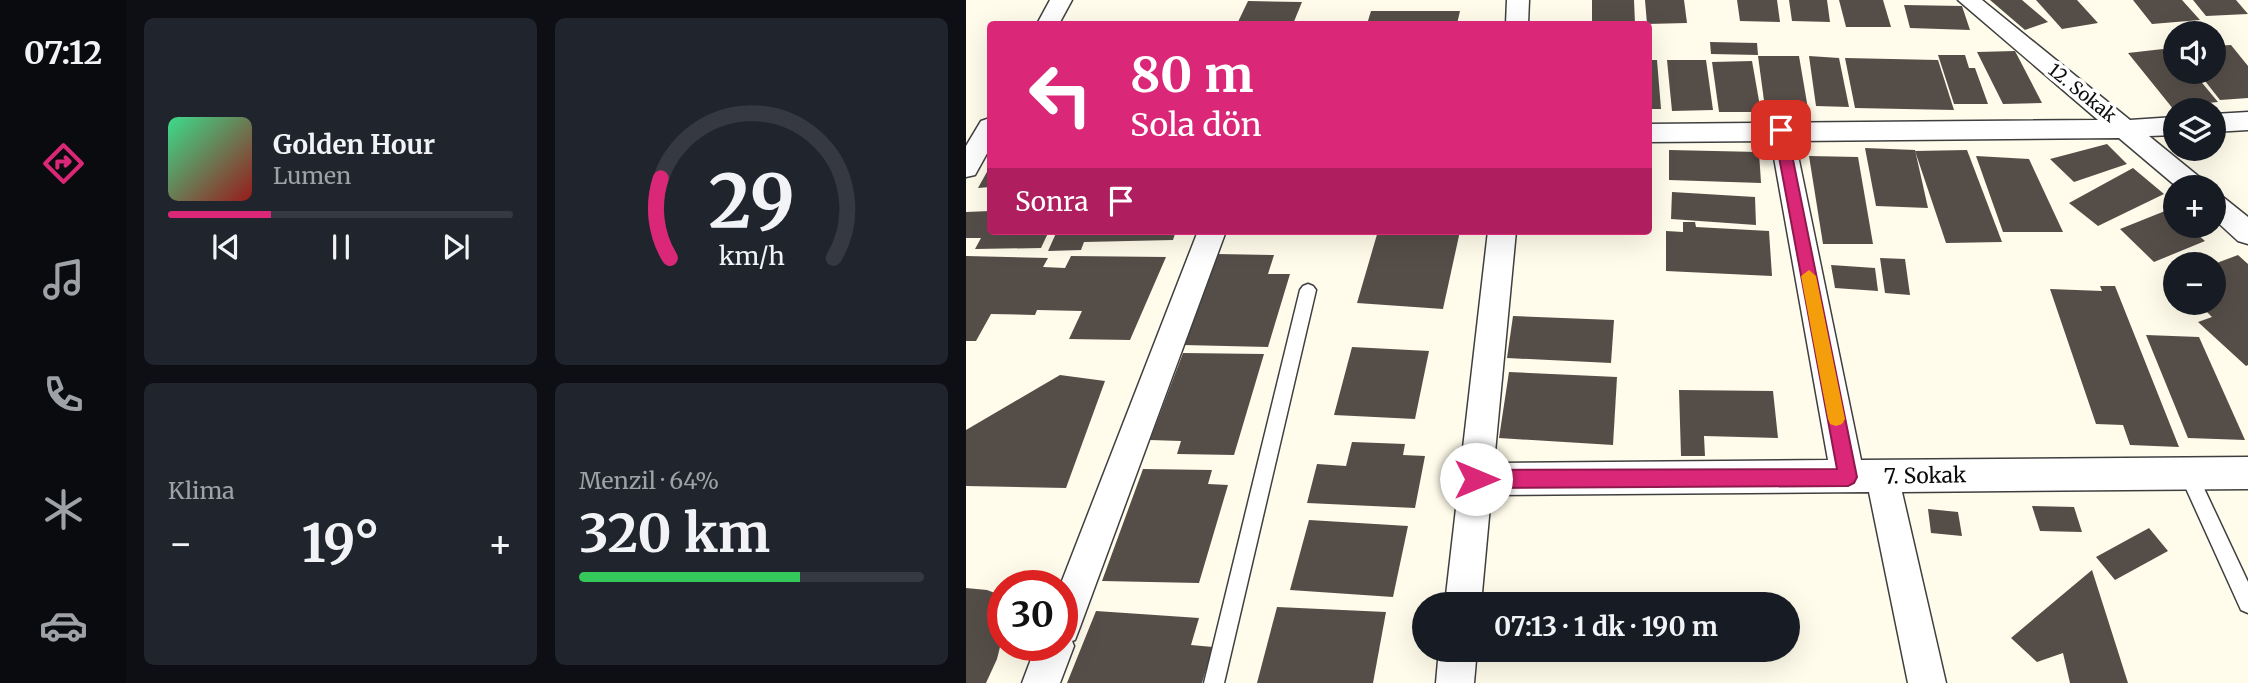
<!DOCTYPE html>
<html lang="tr">
<head>
<meta charset="utf-8">
<style>
	body { margin:0; font-family:Merriweather,serif; background:#20242c; color:#f1f3f6; height:100vh; display:flex; flex-direction:column; font-size:26px; white-space:nowrap }
	* { box-sizing:border-box; margin:0 }
	p { font-size:23px; color:#9ea1a6 }
	.icon { flex:none; width:38px; height:38px; fill:none; stroke:currentColor; stroke-width:2; stroke-linecap:round; stroke-linejoin:round }
	.map { position:relative; flex:1; overflow:hidden }
	.drawer { display:flex; flex-direction:column; gap:18px; padding:18px; background:#0d0f14; width:840px }
	.drawer>* { flex:none }
	.guide { position:absolute; left:21px; top:21px; width:665px; height:214px; border-radius:7px; box-shadow:0 7px 28px #0002; background:#db2777; color:#fff; overflow:hidden }
	.buttons { position:absolute; left:1197px; top:21px; display:grid; gap:14px }
	.buttons a { display:grid; place-items:center; width:63px; height:63px; border-radius:50%; background:#171b24; box-shadow:0 7px 28px #0002; font-size:35px }
	.speed { position:absolute; left:21px; top:570px; display:flex; gap:14px; font-size:35px; font-weight:700; text-align:center }
	.speed>* { display:grid; place-content:center; width:91px; height:91px; border-radius:50%; background:#171b24; box-shadow:0 7px 28px #0002; line-height:1 }
	.speed .limit { border:10px solid #d22; background:#fff; color:#111 }
	.pin { position:absolute; display:grid; place-items:center; width:60px; height:60px; color:#fff; margin:-30px; border-radius:14px; box-shadow:0 4px 10px #0006 }
	.me { position:absolute; width:77px; margin:-38px; rotate:90deg; stroke-linejoin:round; filter:drop-shadow(0 0 5px #0008) }
	.turn { display:flex; align-items:center; gap:24px; height:147px; padding:0 28px; font-size:32px }
	.turn .icon { width:91px; height:91px; stroke-width:2.5 }
	.turn b { display:block; font-size:49px; line-height:60px }
	.then { display:flex; align-items:center; height:66px; padding:0 28px; background:#0003; gap:14px; font-size:26px }
	.big { font-size:52px; font-weight:700; line-height:1.1 }
	.drawer .card { flex:1; display:flex; flex-direction:column; justify-content:center; gap:10px; min-width:0; padding:0 24px; border-radius:10px; background:#20242c }
	.drawer .dial { align-items:center; gap:0 }
	.dial svg { height:182px; overflow:visible; fill:none; stroke:#363941; stroke-width:7; stroke-linecap:round; text-anchor:middle }
	.dial text { fill:#f1f3f6; stroke:none }
	.song { display:flex; align-items:center; gap:21px }
	.cover { width:84px; height:84px; border-radius:10px; background:linear-gradient(135deg,hsl(150 70% 55%),hsl(0 70% 35%)) }
	.played { height:7px; border-radius:4px; background:linear-gradient(90deg,#db2777 30%,#363941 30%) }
	.keys { display:flex; justify-content:space-around; direction:ltr }
	.heat { display:flex; justify-content:space-between; align-items:center; font-size:38px; direction:ltr }
	.charge { height:10px; border-radius:5px; background:linear-gradient(90deg,#34c759 64%,#363941 0) }
	.drawer .tiles { flex:1; display:grid; gap:18px; grid-template-columns:repeat(2,1fr) }
	.trip { position:absolute; left:446px; top:592px; width:388px; height:70px; border-radius:35px; background:#171b24; box-shadow:0 7px 28px #0002; font-weight:700; line-height:70px; text-align:center }
	main { display:flex; flex:1; min-height:0 }
	.menu { display:flex; flex-direction:column; width:126px; justify-content:space-around; align-items:center; background:#090b0e; color:#9ea1a6 }
	.menu .icon { width:49px; height:49px }
	.menu .selected { color:#db2777 }
	.menu b { font-size:32px; color:#f1f3f6 }
	.map>svg:first-child { display:block }
	.building { fill:#554e48 }
	.lines { fill:none; stroke-linecap:round; stroke-linejoin:round }
	.lane-casing { stroke:#3f3f3f; stroke-width:3 }
	.street-casing { stroke:#3f3f3f; stroke-width:3 }
	.lane { fill:#fff; fill-rule:evenodd }
	.street { fill:#fff; fill-rule:evenodd }
	.route { fill:#db2777; stroke:#8e194d; stroke-width:2 }
	.slow { fill:#f59e0b }
	.labels { text-anchor:middle; stroke-width:7; stroke-linejoin:round; paint-order:stroke }
	.far-street-label { font-size:18px; fill:#0c0c0c; stroke:#fff }
	.street-label { font-size:21px; fill:#0c0c0c; stroke:#fff }
</style>
</head>
<body>
<main>
<nav class="menu">
<b>07:12</b>
<svg class="icon selected" aria-label="directions" viewBox="0 0 24 24"><path d="M12 3l9 9-9 9-9-9zM9 14v-3h6M13 9l2 2-2 2"/></svg>
<svg class="icon" aria-label="music" viewBox="0 0 24 24"><path d="M9 18V5l10-2v13"/><circle cx="6" cy="18" r="3"/><circle cx="16" cy="16" r="3"/></svg>
<svg class="icon" aria-label="phone" viewBox="0 0 24 24"><path d="M5 4h4l2 5-3 2q2 4 5 5l2-3 5 2v4C11 20 4 13 5 4z"/></svg>
<svg class="icon" aria-label="climate" viewBox="0 0 24 24"><path d="M12 3v18M4 7l16 10M4 17L20 7"/></svg>
<svg class="icon" aria-label="car" viewBox="0 0 24 24"><path d="M5 17H2v-5l4-1 3-4h7l3 4 3 1v5h-3M9 17h6M6 11h13"/><circle cx="7" cy="17" r="2"/><circle cx="17" cy="17" r="2"/></svg>
</nav>
<section class="drawer">
<div class="tiles">
<div class="card">
<div class="song"><i class="cover"></i><div><b>Golden Hour</b><p>Lumen</p></div></div>
<div class="played"></div>
<div class="keys"><svg class="icon" aria-label="previous" viewBox="0 0 24 24"><path d="M18 5L8 12l10 7zM5 5v14"/></svg><svg class="icon" aria-label="pause" viewBox="0 0 24 24"><path d="M8 5v14M16 5v14"/></svg><svg class="icon" aria-label="next" viewBox="0 0 24 24"><path d="M6 5l10 7-10 7zM19 5v14"/></svg></div>
</div>
<div class="card dial"><svg viewBox="0 0 100 80">
<path d="M14 69A42 42 0 1 1 86 69"/>
<path d="M14 69A42 42 0 0 1 10 34" stroke="#db2777"/>
<text x="50" y="56" font-size="32" font-weight="700">29</text>
<text x="50" y="72" font-size="11">km/h</text>
</svg></div>
<div class="card"><p>Klima</p>
<div class="heat"><a>−</a><b class="big">19°</b><a>+</a></div>
</div>
<div class="card"><p>Menzil · 64%</p><b class="big">320 km</b><div class="charge"></div></div>
</div>
</section>
<div class="map">
<svg width="1282" height="683" viewBox="0 0 1282 683">
	<rect width="100%" height="100%" fill="#fffceb"/>
	<g class="building">
		<path d="M626,0H668L669,24H626Z"/>
		<path d="M679,0H718L721,23L681,24Z"/>
		<path d="M771,0H811L814,22L774,21Z"/>
		<path d="M823,0H861L864,22L826,21Z"/>
		<path d="M873,0H917L925,27H880Z"/>
		<path d="M1024,0H1056L1082,22L1059,30Z"/>
		<path d="M1070,0H1111L1132,23L1096,29Z"/>
		<path d="M1167,0H1216L1234,20L1186,24Z"/>
		<path d="M1227,0H1270L1282,14L1240,16Z"/>
		<path d="M282,1L336,2L327,24H271Z"/>
		<path d="M938,5L996,6L1004,30L944,28Z"/>
		<path d="M405,11H494L491,24H401Z"/>
		<path d="M744,42L791,43L792,55L745,54Z"/>
		<path d="M1265,45L1282,66V98L1254,100L1232,72H1248V46Z"/>
		<path d="M1197,49L1204,58H1209V72H1227L1252,102L1221,105L1225,110H1208L1162,53Z"/>
		<path d="M1049,51L1076,103L1037,104L1011,52Z"/>
		<path d="M972,55H999L1003,68H1009L1022,104H988Z"/>
		<path d="M792,56H833L842,109L799,108Z"/>
		<path d="M843,56L873,58L883,107L850,106Z"/>
		<path d="M879,58L972,60L988,110L889,108Z"/>
		<path d="M682,60H691L695,109H682Z"/>
		<path d="M701,60H740L747,110L706,111Z"/>
		<path d="M786,61L795,112H753L746,62Z"/>
		<path d="M1141,144L1161,164L1108,182L1084,159Z"/>
		<path d="M899,148L949,150L962,208L910,206Z"/>
		<path d="M703,150L793,152L795,183L703,180Z"/>
		<path d="M1001,150L1036,242L980,243L949,151Z"/>
		<path d="M843,156L892,157L907,244H857Z"/>
		<path d="M1010,156L1063,159L1097,232H1037Z"/>
		<path d="M1167,168L1198,194L1132,226L1103,203Z"/>
		<path d="M22,170H24V187L12,188Z"/>
		<path d="M706,192L789,197L790,225L705,219Z"/>
		<path d="M1204,209L1209,214V226H1222L1239,241L1188,262L1154,229Z"/>
		<path d="M24,211V231H83L75,248L9,249L15,238H0V212Z"/>
		<path d="M717,222H729L730,227L803,231L806,276L700,271V231L717,232Z"/>
		<path d="M91,231H210L207,240L118,242L115,250L82,251Z"/>
		<path d="M412,231H494L477,309L391,303Z"/>
		<path d="M251,254L308,255L302,274H324L302,347L217,345Z"/>
		<path d="M1272,255L1282,264V365L1280,366L1232,322L1246,317L1232,303H1248V264Z"/>
		<path d="M0,256L82,258L77,267L99,268L105,256L200,257L164,340L103,339L116,311L71,310L69,315L25,314L10,341H0Z"/>
		<path d="M914,258L939,259L944,295L919,293Z"/>
		<path d="M865,265L909,268L912,291L869,288Z"/>
		<path d="M1134,286H1149L1213,447L1164,445L1157,425L1130,424L1084,289L1136,291Z"/>
		<path d="M547,316L648,320L645,363L541,358Z"/>
		<path d="M1180,335L1233,337L1279,440L1222,438Z"/>
		<path d="M386,347L463,351L449,419L368,415Z"/>
		<path d="M217,353L298,354L268,455L211,454L215,441L184,440Z"/>
		<path d="M543,372L651,377L647,445L533,438Z"/>
		<path d="M94,375L139,381L100,488L0,486V430Z"/>
		<path d="M713,390L807,391L812,438L738,436L739,456H715Z"/>
		<path d="M386,442L439,444L437,455L459,456L449,508L341,503L351,464L380,466Z"/>
		<path d="M177,469L246,470L242,484L262,485L233,583L136,581Z"/>
		<path d="M1066,506L1108,507L1116,532L1074,531Z"/>
		<path d="M962,509L992,512L996,536L965,533Z"/>
		<path d="M343,520L442,526L427,597L324,590Z"/>
		<path d="M1183,528L1202,551L1149,580L1130,557Z"/>
		<path d="M1126,570L1162,683H1104L1097,653L1071,662L1045,638Z"/>
		<path d="M0,588L21,590L34,595L37,606V635L31,659L20,683H0Z"/>
		<path d="M311,607L420,612L407,683H291Z"/>
		<path d="M130,611L233,618L225,645L247,647L236,683H101Z"/>
	</g>
	<g class="lines">
		<defs>
			<g id="lane">
				<path d="M342,284L347,286L350,290L258,683H238L334,290L337,286Z"/>
				<path d="M1222,465L1228,467L1282,582V613L1275,610L1213,473L1216,467Z"/>
			</g>
			<g id="street">
				<path d="M84,0H106L93,24H71Z"/>
				<path d="M541,0H563L562,24H540Z"/>
				<path d="M992,0H1016L1164,120L1209,117V135L1183,136L1237,180L1241,187H1211L1153,138L829,141L895,460L1282,457V489L936,492L980,683H942L903,492L525,495L515,604H479L522,231H550L528,463L862,460L805,141L682,142V124L1132,120Z"/>
				<path d="M1282,112V130L1248,132V114Z"/>
				<path d="M24,118V148L9,175L0,177V146L15,121Z"/>
				<path d="M1248,194L1257,197L1282,217V244L1272,241L1248,219Z"/>
				<path d="M232,231H260L114,627L109,640L106,641L108,646L94,683H56L70,646H96V586H94Z"/>
				<path d="M473,649H511L508,683H470Z"/>
			</g>
		</defs>
		<use href="#lane" class="lane-casing"/>
		<use href="#street" class="street-casing"/>
		<use href="#lane" class="lane"/>
		<use href="#street" class="street"/>
	</g>
	<path class="route" d="M815,126L821,130L891,477L888,483L882,486L510,488L504,485L501,479L504,473L510,470L871,469L808,130Z"/>
	<path class="slow" d="M843,270L850,276L879,419L876,424L870,426L864,424L862,419L835,276Z"/>
	<g class="labels">
		<g class="far-street-label">
			<text transform="translate(1116 93) rotate(39)" y="6">12. Sokak</text>
		</g>
		<g class="street-label">
			<text transform="translate(959 476) rotate(-1)" y="7">7. Sokak</text>
		</g>
	</g>
</svg>
<div class="buttons">
<a><svg class="icon" aria-label="sound" viewBox="0 0 24 24"><path d="M4 9h4l5-4v14l-5-4H4zM17 9q2 3 0 6"/></svg></a>
<a><svg class="icon" aria-label="layers" viewBox="0 0 24 24"><path d="M12 4l9 5-9 5-9-5zM3 14l9 5 9-5"/></svg></a>
<a>+</a>
<a>−</a>
</div>
<div class="speed"><div class="limit">30</div></div>
<div class="pin" style="left:815px;top:130px;background:#d93025"><svg class="icon" aria-label="arrive" viewBox="0 0 24 24"><path d="M6 21V4h12l-3 4 3 4H6"/></svg></div>
<svg class="me" style="left:510px;top:479px" viewBox="-20 -20 40 40"><circle r="19" fill="#fff"/><path d="M0-13L10 11 0 6-10 11z" fill="#db2777"/></svg>
<div class="trip">07:13 · 1 dk · 190 m</div>
<div class="guide">
<div class="turn"><svg class="icon" aria-label="left" viewBox="0 0 24 24"><path d="M17 20v-9H6M10 6l-5 5 5 5"/></svg><div><b>80 m</b>Sola dön</div></div>
<div class="then">Sonra<svg class="icon" aria-label="arrive" viewBox="0 0 24 24"><path d="M6 21V4h12l-3 4 3 4H6"/></svg></div>
</div>
</div>
</main>
</body>
</html>
